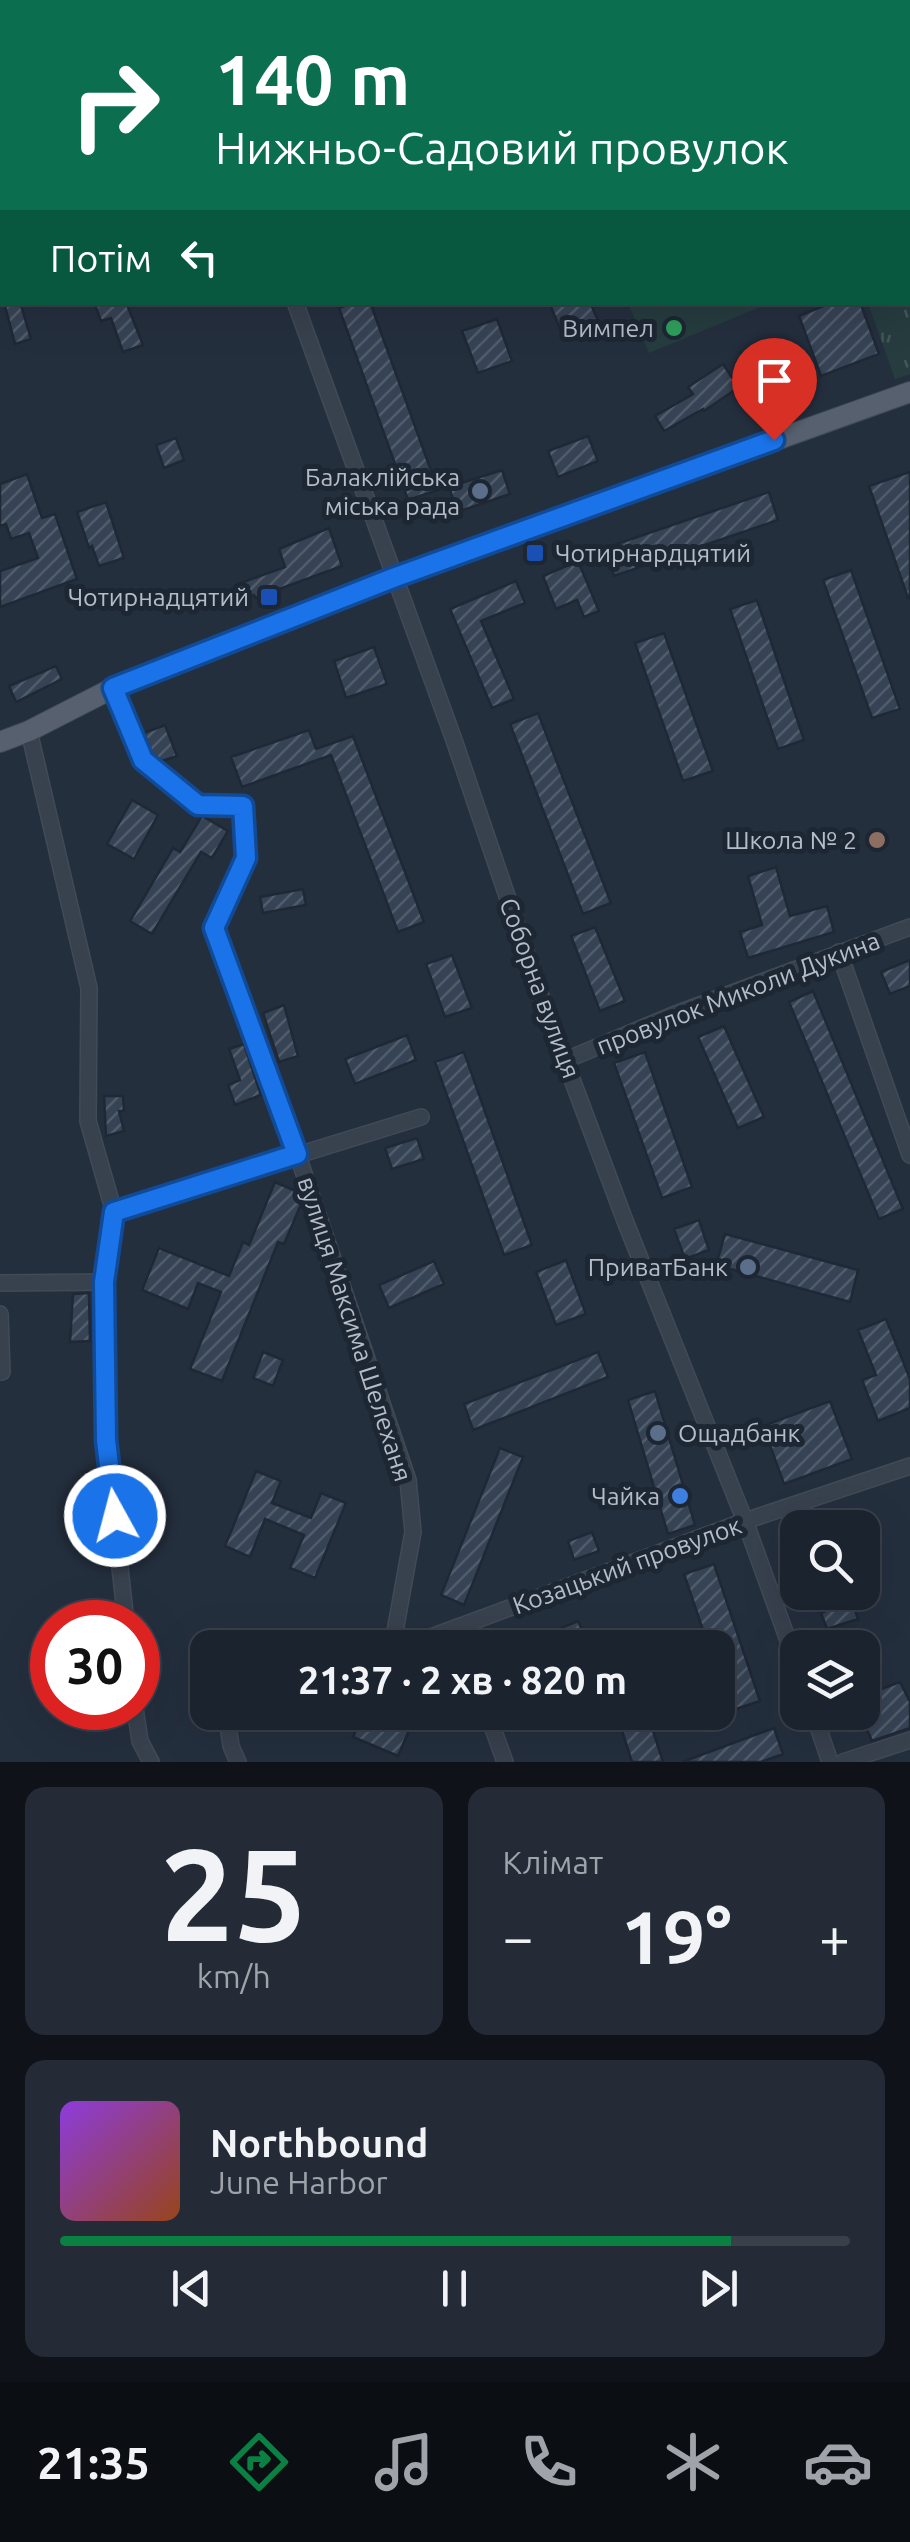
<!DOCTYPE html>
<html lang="uk">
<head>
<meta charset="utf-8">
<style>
	body { margin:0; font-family:Ubuntu,sans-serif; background:#242b36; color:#f1f3f6; height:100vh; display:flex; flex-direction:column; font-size:38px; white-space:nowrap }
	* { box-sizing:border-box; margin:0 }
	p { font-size:32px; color:#a0a4aa }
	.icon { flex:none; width:55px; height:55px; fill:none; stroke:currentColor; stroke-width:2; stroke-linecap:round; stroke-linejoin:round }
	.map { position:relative; height:1762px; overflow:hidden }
	.sheet { display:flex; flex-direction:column; gap:25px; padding:25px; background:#0f1319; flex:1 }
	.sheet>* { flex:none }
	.hud { position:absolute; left:0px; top:0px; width:910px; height:305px; box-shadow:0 10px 40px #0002,0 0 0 2px #39404a; background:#0b6e4f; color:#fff; overflow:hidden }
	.tools { position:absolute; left:780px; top:1510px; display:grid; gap:20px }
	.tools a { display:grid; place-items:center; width:100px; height:100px; border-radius:20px; background:#1b232e; box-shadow:0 10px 40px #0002,0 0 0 2px #39404a; font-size:50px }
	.speed { position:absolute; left:30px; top:1600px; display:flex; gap:20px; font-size:50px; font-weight:700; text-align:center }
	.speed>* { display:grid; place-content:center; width:130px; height:130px; border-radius:50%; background:#1b232e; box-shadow:0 10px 40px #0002,0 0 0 2px #39404a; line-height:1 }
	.speed .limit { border:15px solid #d22; background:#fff; color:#111 }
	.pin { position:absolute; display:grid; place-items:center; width:85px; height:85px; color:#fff; margin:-102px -42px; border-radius:50% 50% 50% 0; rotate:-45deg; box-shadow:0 0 10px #0007 }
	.pin .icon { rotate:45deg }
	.me { position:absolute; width:110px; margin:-55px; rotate:353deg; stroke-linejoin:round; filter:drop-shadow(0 0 8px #0008) }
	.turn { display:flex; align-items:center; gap:35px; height:210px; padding:0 50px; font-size:45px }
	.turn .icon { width:130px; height:130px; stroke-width:2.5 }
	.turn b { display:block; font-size:70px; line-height:85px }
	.then { display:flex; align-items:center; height:95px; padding:0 50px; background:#0003; gap:20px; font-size:38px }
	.big { font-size:75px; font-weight:600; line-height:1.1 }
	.sheet .tile { flex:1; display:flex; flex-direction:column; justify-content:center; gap:15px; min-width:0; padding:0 35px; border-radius:20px; background:#242b36 }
	.sheet .dial { align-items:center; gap:0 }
	.dial b { font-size:130px; line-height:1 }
	.song { display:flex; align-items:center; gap:30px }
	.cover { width:120px; height:120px; border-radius:15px; background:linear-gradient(135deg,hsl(270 70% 55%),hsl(20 70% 35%)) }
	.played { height:10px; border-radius:5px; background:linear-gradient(90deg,#0b8043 85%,#39404a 85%) }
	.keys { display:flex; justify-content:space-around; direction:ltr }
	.heat { display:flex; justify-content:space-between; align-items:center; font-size:55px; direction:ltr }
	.sheet .tiles { flex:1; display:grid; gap:25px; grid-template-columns:1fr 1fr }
	.tile:last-child { grid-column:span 2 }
	.trip { position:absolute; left:190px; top:1630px; width:545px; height:100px; border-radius:20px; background:#1b232e; box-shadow:0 10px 40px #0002,0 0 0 2px #39404a; font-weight:600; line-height:100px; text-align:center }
	.tabs { display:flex; height:160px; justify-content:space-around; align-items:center; background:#0b0e12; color:#a0a4aa }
	.tabs .icon { width:70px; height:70px }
	.tabs .active { color:#0b8043 }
	.tabs b { font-size:45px; color:#f1f3f6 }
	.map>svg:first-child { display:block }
	.grass { fill:url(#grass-tufts) }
	.pitch { fill:#263c3f }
	.building { fill:url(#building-hatch); stroke:#1f2835; stroke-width:2.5 }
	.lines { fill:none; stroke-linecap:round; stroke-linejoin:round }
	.minor-casing { stroke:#414a57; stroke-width:18 }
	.major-casing { stroke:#414a57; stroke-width:22 }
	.minor { stroke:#38414e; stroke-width:15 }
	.major { stroke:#56606e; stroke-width:20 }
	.route-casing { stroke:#114b97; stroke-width:25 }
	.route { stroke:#1a73e8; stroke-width:18 }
	.leisure-dot { fill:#2e9e5b; stroke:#1d2633; stroke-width:4 }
	.service-dot { fill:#5c6f8a; stroke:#1d2633; stroke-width:4 }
	.transit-dot { fill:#1a4fb4; stroke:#1d2633; stroke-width:4 }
	.education-dot { fill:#8d6e63; stroke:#1d2633; stroke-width:4 }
	.shop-dot { fill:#3f7fe0; stroke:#1d2633; stroke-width:4 }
	.labels { text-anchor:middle; stroke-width:10; stroke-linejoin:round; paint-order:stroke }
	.poi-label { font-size:25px; fill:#b4bcc9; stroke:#1d2633; text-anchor:end }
	.street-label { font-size:25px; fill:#b4bcc9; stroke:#1d2633 }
</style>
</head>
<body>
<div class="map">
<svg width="910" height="1762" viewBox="0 0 910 1762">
	<defs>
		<pattern id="grass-tufts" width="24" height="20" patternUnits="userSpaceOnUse" patternTransform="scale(2.5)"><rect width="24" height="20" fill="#263c3f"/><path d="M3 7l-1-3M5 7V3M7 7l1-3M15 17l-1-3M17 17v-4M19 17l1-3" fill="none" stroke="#435659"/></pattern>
		<pattern id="building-hatch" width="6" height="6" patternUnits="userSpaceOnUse" patternTransform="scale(2.5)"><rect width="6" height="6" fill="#364354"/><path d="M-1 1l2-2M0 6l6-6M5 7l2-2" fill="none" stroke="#515c6b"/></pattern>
	</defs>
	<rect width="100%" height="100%" fill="#242f3e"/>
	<path class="grass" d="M842,0H910V374L895,379L868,303L908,302V2Z"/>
	<path class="pitch" d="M628,303H770L649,353Z"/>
	<g class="building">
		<path d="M4,302H20L31,339L15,344Z"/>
		<path d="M94,302H126L143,345L123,352L111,318L101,321Z"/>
		<path d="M355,302H370L438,490L408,500L339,308Z"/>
		<path d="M549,302H590L598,321L563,336Z"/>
		<path d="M833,302H860L879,354L821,376L799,316Z"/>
		<path d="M497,319L512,361L478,373L462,331Z"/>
		<path d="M723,364L733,379L769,367L779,394L759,401L751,379L704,411L703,409L664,431L655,416L693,394L688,387Z"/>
		<path d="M588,436L598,461L558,477L548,451Z"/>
		<path d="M176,438L184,460L164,468L156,445Z"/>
		<path d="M502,470L510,494L457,512L449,487Z"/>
		<path d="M910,472V598H908L869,486Z"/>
		<path d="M27,474L42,518L55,514L77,579L0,607V571L38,558L29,533L11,539L6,524L0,526V484Z"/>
		<path d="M769,492L778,520L614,576L605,548Z"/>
		<path d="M106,502L124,558L99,566L92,546L89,548L77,512Z"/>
		<path d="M329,528L342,566L255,598L254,595L242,598L238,584L285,567L279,549Z"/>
		<path d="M578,561L599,611L584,617L577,600L556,609L543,576Z"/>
		<path d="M851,570L900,709L872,718L823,580Z"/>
		<path d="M516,581L525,603L481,621L514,699L492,708L450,609Z"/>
		<path d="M757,600L804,740L778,749L730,609Z"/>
		<path d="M664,633L713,771L683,781L635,643Z"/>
		<path d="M374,647L387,684L346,698L334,661Z"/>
		<path d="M56,666L62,679L16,702L9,686Z"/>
		<path d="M538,713L611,903L583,914L510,724Z"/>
		<path d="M165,725L177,756L162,761L152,753L144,733Z"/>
		<path d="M309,730L316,749L353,736L424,922L398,932L331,755L242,787L231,757Z"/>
		<path d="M132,800L158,815L134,859L107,844Z"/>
		<path d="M202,816L228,831L212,858L201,852L152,934L130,921L173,848L180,852Z"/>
		<path d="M776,867L790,916L827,906L834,932L748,958L740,932L762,925L748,876Z"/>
		<path d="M303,889L306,905L263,913L260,897Z"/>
		<path d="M595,927L625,1001L600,1011L571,936Z"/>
		<path d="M452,955L472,1008L445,1017L426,964Z"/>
		<path d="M910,960V986L890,994L881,972Z"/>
		<path d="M813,991L903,1209L879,1219L789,1002Z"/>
		<path d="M284,1005L298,1056L279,1062L263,1013Z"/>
		<path d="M724,1026L764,1117L738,1128L698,1037Z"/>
		<path d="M407,1035L416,1060L355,1084L345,1059Z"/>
		<path d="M244,1044L261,1095L235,1105L228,1085L240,1080L229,1049Z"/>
		<path d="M464,1052L532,1245L504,1255L435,1062Z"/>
		<path d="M645,1052L692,1187L662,1198L614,1063Z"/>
		<path d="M104,1096H123L124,1111H119L124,1131L106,1136Z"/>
		<path d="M417,1138L424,1159L392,1169L385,1148Z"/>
		<path d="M275,1182L298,1192L302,1202L284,1244L278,1242L222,1381L190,1369L221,1292L198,1283L188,1309L142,1290L159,1248L229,1276L243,1242L249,1245Z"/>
		<path d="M699,1220L709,1250L685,1259L674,1229Z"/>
		<path d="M725,1234L858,1270L850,1302L716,1265Z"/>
		<path d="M566,1260L586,1314L556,1325L536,1272Z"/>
		<path d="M434,1261L444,1284L389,1308L379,1285Z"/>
		<path d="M89,1293L90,1341L70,1342L73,1294Z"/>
		<path d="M886,1319L910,1379V1408L878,1421L862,1380L876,1375L858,1330Z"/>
		<path d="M263,1352L283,1360L273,1386L253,1378Z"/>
		<path d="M598,1352L608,1377L473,1430L464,1404Z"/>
		<path d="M655,1391L695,1525L668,1534L628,1400Z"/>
		<path d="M830,1401L852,1459L784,1484L763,1426Z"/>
		<path d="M500,1448L523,1457L464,1605L441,1595Z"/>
		<path d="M98,1471L104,1524L86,1525L83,1472Z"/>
		<path d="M256,1471L281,1481L272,1503L311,1518L321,1493L346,1503L315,1578L290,1568L304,1535L265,1519L250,1557L225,1546Z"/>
		<path d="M592,1532L599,1551L574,1560L568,1541Z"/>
		<path d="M714,1564L760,1701L730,1711L718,1674V1648H709L684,1574Z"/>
		<path d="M852,1601L858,1619L827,1629L821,1613Z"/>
		<path d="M578,1621L590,1648H484L523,1631L528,1642Z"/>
		<path d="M900,1682L910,1702V1728L872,1741L862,1718V1696Z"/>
		<path d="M364,1712H417L398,1756L353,1737Z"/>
		<path d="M616,1712H647L663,1762H632Z"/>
		<path d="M774,1728L783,1754L761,1762H682Z"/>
	</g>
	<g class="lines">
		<defs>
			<g id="minor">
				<path d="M184,0L185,2"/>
				<path d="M0,186L2,185"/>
				<path d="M295,302L454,740L543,1002L627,1226L745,1521L798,1668"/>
				<path d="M113,688L143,760L197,805L243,807L246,858L213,929L297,1153L408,1480L413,1532L392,1648"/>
				<path d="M29,731L89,988L88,1121L114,1212L104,1282L106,1440L126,1622"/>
				<path d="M839,952L910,1155"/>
				<path d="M566,1060L673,1015L910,927"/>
				<path d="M114,1212L421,1117"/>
				<path d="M0,1283L104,1282"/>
				<path d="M0,1314L2,1372"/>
				<path d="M457,1627L464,1648"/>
				<path d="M401,1648L745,1521L910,1466"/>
				<path d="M135,1708L140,1741L151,1762"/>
				<path d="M226,1712L231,1746L238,1762"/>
				<path d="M487,1712L505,1762"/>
				<path d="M813,1712L830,1762"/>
				<path d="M843,1762L910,1740"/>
			</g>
			<path id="major" d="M0,742L29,731L117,686L393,577L910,392"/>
		</defs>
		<use href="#minor" class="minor-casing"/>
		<use href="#major" class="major-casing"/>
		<use href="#minor" class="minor"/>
		<use href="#major" class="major"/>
	</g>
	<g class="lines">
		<defs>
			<path id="route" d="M115,1516L106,1440L104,1282L114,1212L297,1154L214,928L246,858L243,806L198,805L143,760L113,688L393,578L774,440"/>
		</defs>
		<use href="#route" class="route-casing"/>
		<use href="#route" class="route"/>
	</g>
	<circle class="leisure-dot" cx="674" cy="328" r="10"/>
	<g class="service-dot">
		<circle cx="480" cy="491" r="10"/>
		<circle cx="748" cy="1267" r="10"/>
		<circle cx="658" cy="1433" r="10"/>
	</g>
	<g class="transit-dot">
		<rect x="525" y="543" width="20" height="20" rx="5"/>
		<rect x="259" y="587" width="20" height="20" rx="5"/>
	</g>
	<circle class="education-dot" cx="877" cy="840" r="10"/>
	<circle class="shop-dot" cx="680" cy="1496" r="10"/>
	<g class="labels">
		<g class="poi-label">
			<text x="654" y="337">Вимпел</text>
			<text x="460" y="486">Балаклійська<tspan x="460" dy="29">міська рада</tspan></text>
			<text x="555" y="562" text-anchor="start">Чотирнардцятий</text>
			<text x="249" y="606">Чотирнадцятий</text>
			<text x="857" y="849">Школа № 2</text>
			<text x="728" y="1276">ПриватБанк</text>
			<text x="678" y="1442" text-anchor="start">Ощадбанк</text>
			<text x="660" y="1505">Чайка</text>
		</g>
		<g class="street-label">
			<text transform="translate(540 988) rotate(70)" y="9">Соборна вулиця</text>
			<text transform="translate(738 993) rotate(-21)" y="9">провулок Миколи Дукина</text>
			<text transform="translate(355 1329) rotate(72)" y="9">вулиця Максима Шелеханя</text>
			<text transform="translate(627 1565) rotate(-20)" y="9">Козацький провулок</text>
		</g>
	</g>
</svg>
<div class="tools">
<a><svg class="icon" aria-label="search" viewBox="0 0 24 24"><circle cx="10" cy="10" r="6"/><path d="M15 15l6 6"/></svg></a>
<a><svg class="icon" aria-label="layers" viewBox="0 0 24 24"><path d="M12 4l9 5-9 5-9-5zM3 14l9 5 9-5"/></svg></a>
</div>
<div class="speed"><div class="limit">30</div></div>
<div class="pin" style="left:774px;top:440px;background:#d93025"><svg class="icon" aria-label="arrive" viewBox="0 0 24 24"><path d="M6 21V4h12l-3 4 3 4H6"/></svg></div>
<svg class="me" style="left:115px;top:1516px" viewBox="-20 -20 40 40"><circle r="17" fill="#1a73e8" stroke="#fff" stroke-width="3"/><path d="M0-11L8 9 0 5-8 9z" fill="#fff"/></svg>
<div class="trip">21:37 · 2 хв · 820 m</div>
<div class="hud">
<div class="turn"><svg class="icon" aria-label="right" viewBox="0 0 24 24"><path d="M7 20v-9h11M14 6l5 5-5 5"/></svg><div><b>140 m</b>Нижньо-Садовий провулок</div></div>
<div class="then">Потім<svg class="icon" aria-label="left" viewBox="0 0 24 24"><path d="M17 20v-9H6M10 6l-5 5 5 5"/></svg></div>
</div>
</div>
<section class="sheet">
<div class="tiles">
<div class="tile dial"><b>25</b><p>km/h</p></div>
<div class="tile"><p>Клімат</p>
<div class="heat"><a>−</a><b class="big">19°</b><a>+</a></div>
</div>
<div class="tile">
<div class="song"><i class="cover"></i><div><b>Northbound</b><p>June Harbor</p></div></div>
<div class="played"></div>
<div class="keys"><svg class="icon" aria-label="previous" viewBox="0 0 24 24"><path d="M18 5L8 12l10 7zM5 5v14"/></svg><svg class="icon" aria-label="pause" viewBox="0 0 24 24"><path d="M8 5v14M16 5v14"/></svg><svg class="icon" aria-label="next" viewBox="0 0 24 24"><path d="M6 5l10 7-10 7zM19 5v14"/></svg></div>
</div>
</div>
</section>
<nav class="tabs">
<b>21:35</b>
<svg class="icon active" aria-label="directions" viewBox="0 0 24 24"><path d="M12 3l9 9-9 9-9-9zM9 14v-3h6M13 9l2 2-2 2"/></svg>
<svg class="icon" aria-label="music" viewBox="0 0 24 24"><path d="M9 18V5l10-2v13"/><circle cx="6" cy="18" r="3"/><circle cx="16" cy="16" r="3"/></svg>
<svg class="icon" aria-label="phone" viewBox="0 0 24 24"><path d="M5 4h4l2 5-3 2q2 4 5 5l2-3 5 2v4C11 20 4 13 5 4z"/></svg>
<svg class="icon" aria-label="climate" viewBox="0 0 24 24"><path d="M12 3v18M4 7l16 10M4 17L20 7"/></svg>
<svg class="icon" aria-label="car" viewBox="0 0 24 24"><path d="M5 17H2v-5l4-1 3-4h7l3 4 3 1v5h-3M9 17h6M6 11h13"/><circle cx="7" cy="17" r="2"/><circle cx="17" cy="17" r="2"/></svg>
</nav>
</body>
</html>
